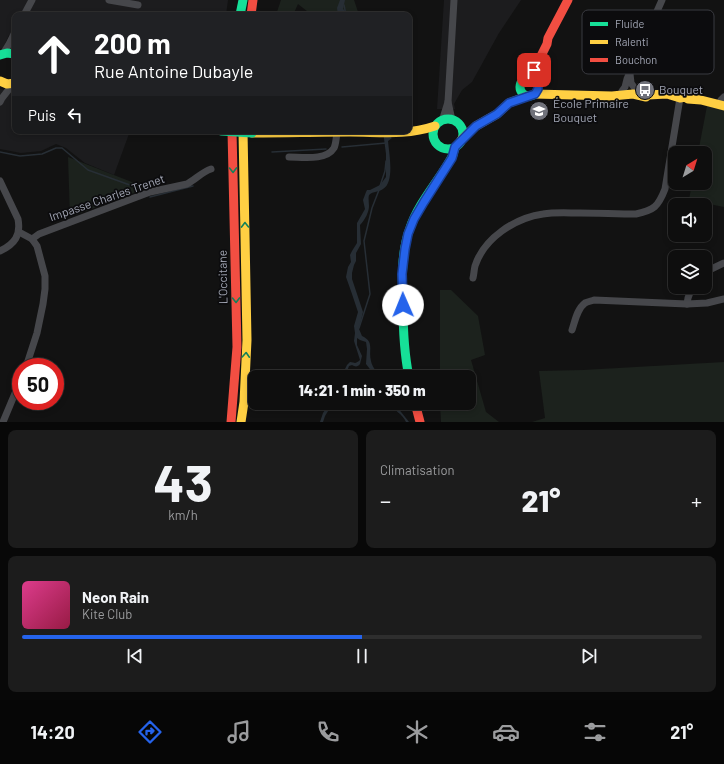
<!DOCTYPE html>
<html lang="fr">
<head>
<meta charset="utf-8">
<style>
	body { margin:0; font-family:Barlow,sans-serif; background:#1c1c1c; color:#f1f3f6; height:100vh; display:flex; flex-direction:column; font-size:15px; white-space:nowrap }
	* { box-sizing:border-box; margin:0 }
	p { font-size:13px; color:#9b9c9e }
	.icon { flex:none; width:22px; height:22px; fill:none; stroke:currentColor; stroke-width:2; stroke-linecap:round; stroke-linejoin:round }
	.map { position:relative; height:422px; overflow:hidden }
	.panel { display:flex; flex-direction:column; gap:8px; padding:8px; background:#080808; flex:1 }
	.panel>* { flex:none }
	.top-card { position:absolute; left:12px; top:12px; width:400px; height:122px; border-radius:8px; box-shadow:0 2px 6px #0003,0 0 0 1px #2e2e2e; background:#202124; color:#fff; overflow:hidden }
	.needle { width:26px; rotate:38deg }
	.buttons { position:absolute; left:668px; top:146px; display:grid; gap:8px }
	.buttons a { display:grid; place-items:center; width:44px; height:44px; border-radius:8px; background:#0e0e0e; box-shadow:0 2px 6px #0003,0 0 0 1px #2e2e2e; font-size:20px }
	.speed { position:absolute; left:12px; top:358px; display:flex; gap:8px; font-size:20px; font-weight:700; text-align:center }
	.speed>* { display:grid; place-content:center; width:52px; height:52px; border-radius:50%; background:#0e0e0e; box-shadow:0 2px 6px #0003,0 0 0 1px #2e2e2e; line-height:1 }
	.speed .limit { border:6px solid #d22; background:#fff; color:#111 }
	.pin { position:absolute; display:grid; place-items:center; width:34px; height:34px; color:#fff; margin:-17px; border-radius:8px; box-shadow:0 2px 6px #0006 }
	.me { position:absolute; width:44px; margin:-22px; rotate:359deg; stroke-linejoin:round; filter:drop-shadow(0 0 3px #0008) }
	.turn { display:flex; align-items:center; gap:14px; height:84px; padding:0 16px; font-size:18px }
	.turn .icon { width:52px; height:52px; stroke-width:2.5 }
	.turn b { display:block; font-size:28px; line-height:34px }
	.then { display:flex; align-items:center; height:38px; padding:0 16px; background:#0003; gap:8px; font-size:15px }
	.big { font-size:30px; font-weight:800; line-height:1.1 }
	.panel .widget { flex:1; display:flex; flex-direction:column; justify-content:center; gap:6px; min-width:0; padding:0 14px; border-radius:8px; background:#1c1c1c }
	.panel .dial { align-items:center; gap:0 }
	.dial b { font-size:52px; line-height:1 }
	.song { display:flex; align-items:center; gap:12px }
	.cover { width:48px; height:48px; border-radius:6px; background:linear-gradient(135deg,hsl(330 70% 55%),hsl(340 70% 35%)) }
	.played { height:4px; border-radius:2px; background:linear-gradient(90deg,#2563eb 50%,#2e2e2e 50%) }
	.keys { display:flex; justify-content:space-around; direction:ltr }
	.heat { display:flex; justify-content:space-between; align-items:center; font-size:22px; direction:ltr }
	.panel .tiles { flex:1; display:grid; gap:8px; grid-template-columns:1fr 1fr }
	.widget:last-child { grid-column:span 2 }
	.trip { position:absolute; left:248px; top:370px; width:228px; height:40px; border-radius:8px; background:#0e0e0e; box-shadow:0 2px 6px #0003,0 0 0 1px #2e2e2e; font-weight:800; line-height:40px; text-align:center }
	.tab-bar { display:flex; height:64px; justify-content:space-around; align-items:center; background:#060606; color:#9b9c9e }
	.tab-bar .icon { width:28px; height:28px }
	.tab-bar .on { color:#2563eb }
	.tab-bar b { font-size:18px; color:#f1f3f6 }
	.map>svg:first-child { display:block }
	.built { fill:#1c1c1e }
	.green { fill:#1c221d }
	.water { fill:#272e35 }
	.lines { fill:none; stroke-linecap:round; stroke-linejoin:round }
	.stream { stroke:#272e35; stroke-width:1.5 }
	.street { stroke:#46474b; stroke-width:7 }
	.fast { stroke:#16e098; stroke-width:9 }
	.slow { stroke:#ffcf43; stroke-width:9 }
	.jam { stroke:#f24e42; stroke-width:9 }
	.fast-bridge { stroke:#16e098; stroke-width:9 }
	.oneway { stroke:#12815a }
	.route-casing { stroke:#184099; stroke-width:10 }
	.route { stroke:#2563eb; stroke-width:7 }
	.labels { text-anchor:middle; stroke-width:3.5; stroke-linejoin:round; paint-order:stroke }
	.poi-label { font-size:12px; fill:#a2a6b4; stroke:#0c0c0e; text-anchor:start }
	.street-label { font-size:12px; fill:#a2a6b4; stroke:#0c0c0e }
	.key { fill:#0c0c0e; stroke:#393a40; stroke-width:1 }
	.key-label { font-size:11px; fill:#a2a6b4 }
</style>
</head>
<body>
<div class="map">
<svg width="724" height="422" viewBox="0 0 724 422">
	<rect width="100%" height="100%" fill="#121212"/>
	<g class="built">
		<path d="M0,0H228L226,15H15V40L9,35L3,48L0,49Z"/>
		<path d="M444,0H521L499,33L472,82L462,90L454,104L455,109H437Z"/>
		<path d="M0,89L15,91V131H130L114,175L85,163L66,148L56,144L41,151L21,153L0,149Z"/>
	</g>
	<g class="green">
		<path d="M281,0H354L359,15H312L298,4L293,15H276Z"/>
		<path d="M707,106L724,110V207L689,200L692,183H705V153H698Z"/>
		<path d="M68,157L147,188L70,217Z"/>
		<path d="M440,290H451L478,316L485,355L471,360L486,412L499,422H441L440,403H469V377H440Z"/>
		<path d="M724,362V422H532L545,418L539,371L583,370Z"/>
	</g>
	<g class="water">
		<path d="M340,0H345L343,9L345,11L346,15H338L337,8Z"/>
		<path d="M383,131L392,138L388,141C389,153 395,182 383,189C379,192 373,191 369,195C368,199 369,202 369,206C369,212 365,220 360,225L361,244L356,253V261L354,265L352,273V279L363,312L359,329L362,336C375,342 368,350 371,361C372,367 377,372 381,377H376L366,364L367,349L366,342L360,340L357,338V345L362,356L360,364C358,367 355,367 352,365L349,366L345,377H341L347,365L350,362C356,363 355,364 360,360L354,341L355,333L354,326L358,312L352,294L346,277L348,267L351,262L350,255L352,251L357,243V223L365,209L363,200L366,192L367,190H370L380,185L386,177V154Z"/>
		<path d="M329,403H333L325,416L323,422H320L323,413Z"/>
		<path d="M389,403H394L409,422H406C403,414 393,410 389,403Z"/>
	</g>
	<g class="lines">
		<g class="stream">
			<path d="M344,5L346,15"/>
			<path d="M342,147L386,143"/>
			<path d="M0,152L20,156L42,154L56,148H62L88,170L141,189"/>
			<path d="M272,152L326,149"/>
			<path d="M380,186L385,171L386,161"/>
			<path d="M150,197L193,186"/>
			<path d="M359,328L370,294L364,241L372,208L379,190"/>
		</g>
		<g class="street">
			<path d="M109,0L138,5"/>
			<path d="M24,15L32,0"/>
			<path d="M3,54L9,44L15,32"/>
			<path d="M630,74L631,83L636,90"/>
			<path d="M622,91L625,87L627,79L662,0"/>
			<path d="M0,102L2,98L13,84"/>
			<path d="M448,102L452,120"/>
			<path d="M720,105L721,100L724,97"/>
			<path d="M438,123L443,118L448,102L454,0"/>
			<path d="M289,157C302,157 326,161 334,148C336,144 336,138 337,133"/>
			<path d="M0,181L18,219C21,235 15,244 0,251"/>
			<path d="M19,232L32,239L37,246L45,276V289L43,304L37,333L26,367"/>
			<path d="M32,239L39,234L150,192L187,184C196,179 202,172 211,169"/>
			<path d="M705,272L724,263"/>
			<path d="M473,278C474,274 474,270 475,266C484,238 515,218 543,214C555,212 568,213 580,213C599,213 617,214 636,214C654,210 658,207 665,189L680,98"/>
			<path d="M687,304L688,298L692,287"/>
			<path d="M572,330C575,321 577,309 585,303C587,302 591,301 594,300L687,304L707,303L724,299"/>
			<path d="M3,422L21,379"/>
		</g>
		<g class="fast">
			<path d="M240,15L243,0"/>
			<path d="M0,55L7,53L15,54"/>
			<circle cx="529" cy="87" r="9"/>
			<circle cx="448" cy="134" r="15"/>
			<path d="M409,377C404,353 403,329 403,304C402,278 401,252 410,228C418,204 436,184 449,162L453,155L455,147"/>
		</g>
		<g class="slow">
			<path d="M0,81L7,84L15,83"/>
			<path d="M535,94L612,96L633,94L646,97L648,95L667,94L680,98L685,97L688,99L701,100L724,106"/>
			<path d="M252,133C285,133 317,132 350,132C380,132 405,136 435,126"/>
			<path d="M461,140L476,126L497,114L509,103L528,96"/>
			<path d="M241,422L244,402L247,340L243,131"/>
		</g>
		<g class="jam">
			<path d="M251,15L253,0"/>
			<path d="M534,79V70L547,44L548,38L568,0"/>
			<path d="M415,403L420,422"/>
			<path d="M231,422L237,347L232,131"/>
		</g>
		<path class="fast-bridge" d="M221,131L252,133"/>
	</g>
	<defs><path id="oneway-chevron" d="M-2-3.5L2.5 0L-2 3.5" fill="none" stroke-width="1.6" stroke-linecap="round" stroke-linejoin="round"/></defs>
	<g class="oneway">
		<use href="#oneway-chevron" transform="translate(233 170) rotate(89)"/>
		<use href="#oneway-chevron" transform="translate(245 225) rotate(-91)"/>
		<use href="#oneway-chevron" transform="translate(236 300) rotate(89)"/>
		<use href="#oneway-chevron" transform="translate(246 355) rotate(-87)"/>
	</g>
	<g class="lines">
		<defs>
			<path id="route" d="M403,305L402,274L405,249L408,234L414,219L424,202L452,158L455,147L476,126L497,114L509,103L535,94L538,89V86L534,80V70"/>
		</defs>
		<use href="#route" class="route-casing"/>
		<use href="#route" class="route"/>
	</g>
	<defs>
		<symbol id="bus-disc" viewBox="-11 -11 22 22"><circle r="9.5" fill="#70727b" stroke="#0c0c0e"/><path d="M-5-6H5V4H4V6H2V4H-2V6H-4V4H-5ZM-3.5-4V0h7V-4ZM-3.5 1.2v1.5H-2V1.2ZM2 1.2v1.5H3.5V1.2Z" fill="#fff"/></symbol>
		<symbol id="school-disc" viewBox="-11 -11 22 22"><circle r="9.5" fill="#70727b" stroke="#0c0c0e"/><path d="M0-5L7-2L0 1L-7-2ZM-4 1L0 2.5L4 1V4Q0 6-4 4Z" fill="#fff"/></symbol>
	</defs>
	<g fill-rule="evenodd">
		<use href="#bus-disc" x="634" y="79" width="22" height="22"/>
		<use href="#school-disc" x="528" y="100" width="22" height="22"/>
	</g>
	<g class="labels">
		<g class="poi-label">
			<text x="659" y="94">Bouquet</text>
			<text x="553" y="108">École Primaire<tspan x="553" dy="14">Bouquet</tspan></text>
		</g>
		<g class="street-label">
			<text transform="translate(107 198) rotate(-19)" y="4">Impasse Charles Trenet</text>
			<text transform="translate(223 277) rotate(-91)" y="4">L'Occitane</text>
		</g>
	</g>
	<rect x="582" y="10" width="132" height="64" rx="6" class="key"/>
	<rect x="590" y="22" width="18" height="4" fill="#16e098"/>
	<rect x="590" y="40" width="18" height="4" fill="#ffcf43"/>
	<rect x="590" y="58" width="18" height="4" fill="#f24e42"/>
	<g class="key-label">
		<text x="615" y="28">Fluide</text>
		<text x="615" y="46">Ralenti</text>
		<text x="615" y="64">Bouchon</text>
	</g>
</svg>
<div class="buttons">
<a><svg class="needle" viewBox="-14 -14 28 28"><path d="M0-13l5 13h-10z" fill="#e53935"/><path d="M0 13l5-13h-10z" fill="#9b9c9e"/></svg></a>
<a><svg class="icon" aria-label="sound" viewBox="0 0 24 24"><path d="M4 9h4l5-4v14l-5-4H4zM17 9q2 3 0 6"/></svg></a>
<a><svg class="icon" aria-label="layers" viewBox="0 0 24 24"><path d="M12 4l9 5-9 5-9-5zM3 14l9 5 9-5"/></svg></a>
</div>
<div class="speed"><div class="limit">50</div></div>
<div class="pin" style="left:534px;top:70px;background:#d93025"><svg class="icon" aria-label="arrive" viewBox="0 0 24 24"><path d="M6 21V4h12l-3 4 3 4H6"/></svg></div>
<svg class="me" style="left:403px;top:305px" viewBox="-20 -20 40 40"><circle r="19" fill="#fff"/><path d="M0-13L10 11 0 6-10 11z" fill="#2563eb"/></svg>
<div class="trip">14:21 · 1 min · 350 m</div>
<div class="top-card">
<div class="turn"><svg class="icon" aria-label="ahead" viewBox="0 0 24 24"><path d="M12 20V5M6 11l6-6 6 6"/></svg><div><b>200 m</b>Rue Antoine Dubayle</div></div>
<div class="then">Puis<svg class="icon" aria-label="left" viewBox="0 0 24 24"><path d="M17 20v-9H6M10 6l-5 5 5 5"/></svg></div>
</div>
</div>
<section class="panel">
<div class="tiles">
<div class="widget dial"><b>43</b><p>km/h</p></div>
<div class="widget"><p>Climatisation</p>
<div class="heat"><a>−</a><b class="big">21°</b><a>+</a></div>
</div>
<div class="widget">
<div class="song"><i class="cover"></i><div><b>Neon Rain</b><p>Kite Club</p></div></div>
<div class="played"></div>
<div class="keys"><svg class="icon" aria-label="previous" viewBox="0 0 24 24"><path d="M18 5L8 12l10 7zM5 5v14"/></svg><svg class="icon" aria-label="pause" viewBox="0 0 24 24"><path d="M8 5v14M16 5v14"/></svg><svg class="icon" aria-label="next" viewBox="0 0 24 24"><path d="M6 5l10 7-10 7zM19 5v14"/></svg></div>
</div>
</div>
</section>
<nav class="tab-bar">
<b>14:20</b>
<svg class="icon on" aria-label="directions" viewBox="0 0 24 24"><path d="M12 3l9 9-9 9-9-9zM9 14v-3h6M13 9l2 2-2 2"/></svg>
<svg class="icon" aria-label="music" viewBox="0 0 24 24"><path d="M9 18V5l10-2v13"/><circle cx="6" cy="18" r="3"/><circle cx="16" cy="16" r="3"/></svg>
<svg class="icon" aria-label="phone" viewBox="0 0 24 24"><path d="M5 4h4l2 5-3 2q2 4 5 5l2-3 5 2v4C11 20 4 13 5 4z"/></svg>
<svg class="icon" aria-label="climate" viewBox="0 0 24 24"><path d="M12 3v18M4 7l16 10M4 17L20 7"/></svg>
<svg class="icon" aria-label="car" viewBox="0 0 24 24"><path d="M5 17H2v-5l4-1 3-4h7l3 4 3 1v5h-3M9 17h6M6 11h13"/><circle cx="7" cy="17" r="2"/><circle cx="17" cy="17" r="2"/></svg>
<svg class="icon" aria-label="filters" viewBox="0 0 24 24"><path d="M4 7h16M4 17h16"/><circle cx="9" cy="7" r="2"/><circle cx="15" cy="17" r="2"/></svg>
<b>21°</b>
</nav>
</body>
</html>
